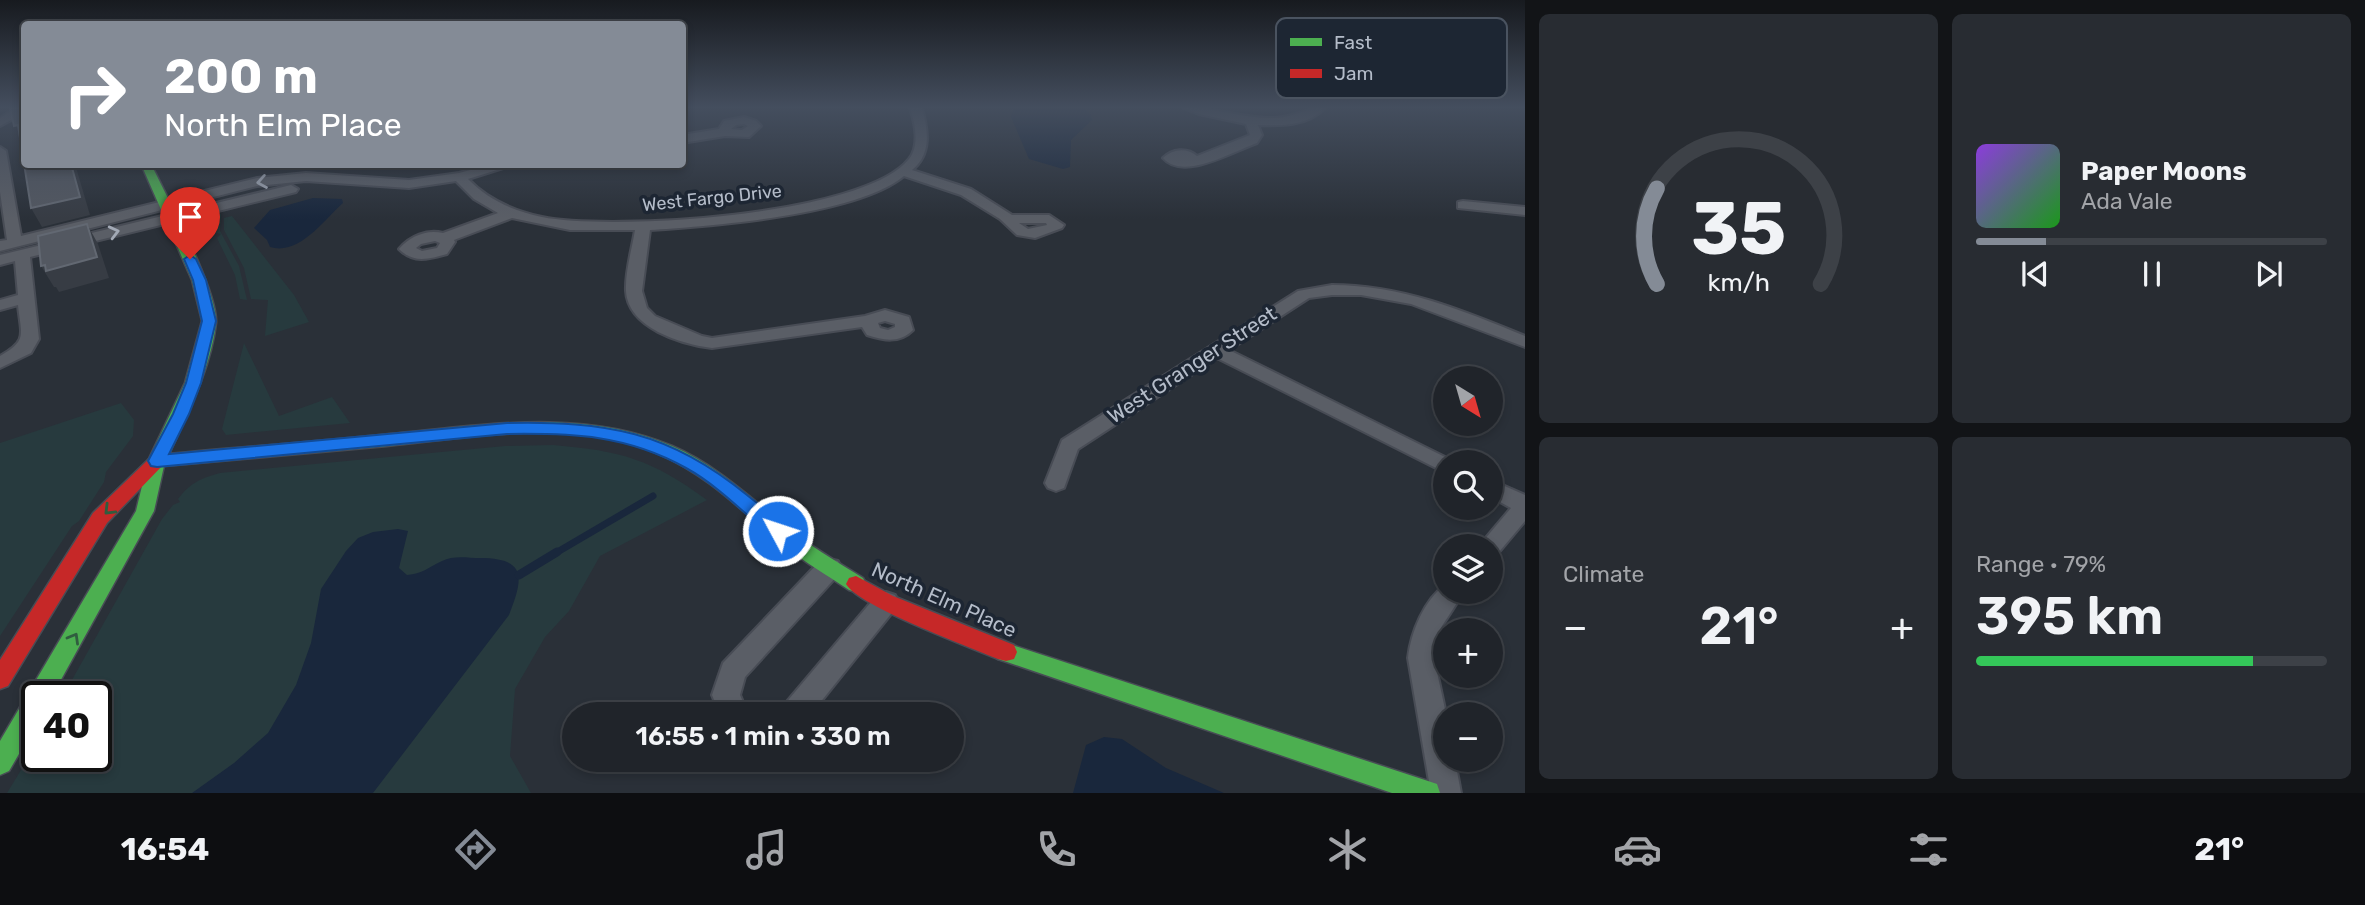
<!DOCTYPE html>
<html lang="en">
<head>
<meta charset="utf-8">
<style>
	body { margin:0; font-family:Rubik,sans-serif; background:#282c32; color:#f1f3f6; height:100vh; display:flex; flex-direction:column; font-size:26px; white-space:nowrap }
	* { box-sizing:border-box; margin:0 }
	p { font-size:23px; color:#a2a4a8 }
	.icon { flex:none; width:38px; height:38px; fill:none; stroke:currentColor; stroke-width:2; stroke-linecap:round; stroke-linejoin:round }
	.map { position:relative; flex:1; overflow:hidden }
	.panel { display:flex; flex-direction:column; gap:14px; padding:14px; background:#121417; width:840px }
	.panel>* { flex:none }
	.hud { position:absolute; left:21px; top:21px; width:665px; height:147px; border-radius:7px; box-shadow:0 4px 10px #0003,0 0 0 2px #3d4147; background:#848b96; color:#fff; overflow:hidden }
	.needle { width:46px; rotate:143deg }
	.controls { position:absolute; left:1433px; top:366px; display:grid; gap:14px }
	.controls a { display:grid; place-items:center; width:70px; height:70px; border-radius:50%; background:#20242a; box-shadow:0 4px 10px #0003,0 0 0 2px #3d4147; font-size:35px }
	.speed { position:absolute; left:21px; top:681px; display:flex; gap:14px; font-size:35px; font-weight:700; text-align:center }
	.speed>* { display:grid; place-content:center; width:91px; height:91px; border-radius:50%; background:#20242a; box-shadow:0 4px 10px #0003,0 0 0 2px #3d4147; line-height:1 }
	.speed .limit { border:4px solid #111; border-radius:10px; background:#fff; color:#111 }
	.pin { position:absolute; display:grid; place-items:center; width:60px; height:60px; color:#fff; margin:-72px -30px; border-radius:50% 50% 50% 0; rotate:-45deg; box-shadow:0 0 7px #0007 }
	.pin .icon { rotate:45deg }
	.me { position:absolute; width:77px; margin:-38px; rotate:310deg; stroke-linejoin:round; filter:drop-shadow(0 0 5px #0008) }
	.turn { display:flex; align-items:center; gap:24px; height:147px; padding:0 28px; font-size:32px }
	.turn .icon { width:91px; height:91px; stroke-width:2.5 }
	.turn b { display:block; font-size:49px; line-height:60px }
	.big { font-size:52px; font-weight:600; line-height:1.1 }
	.panel .card { flex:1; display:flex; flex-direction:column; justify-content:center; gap:10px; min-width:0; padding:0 24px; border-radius:10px; background:#282c32 }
	.panel .dial { align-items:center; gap:0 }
	.dial svg { height:182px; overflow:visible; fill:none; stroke:#3d4147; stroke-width:7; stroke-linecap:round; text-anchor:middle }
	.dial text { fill:#f1f3f6; stroke:none }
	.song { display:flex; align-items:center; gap:21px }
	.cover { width:84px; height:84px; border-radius:10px; background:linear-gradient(135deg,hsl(270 70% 55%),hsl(120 70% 35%)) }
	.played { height:7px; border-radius:4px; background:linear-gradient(90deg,#848b96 20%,#3d4147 20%) }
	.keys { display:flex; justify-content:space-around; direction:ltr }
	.heat { display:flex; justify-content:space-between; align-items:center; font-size:38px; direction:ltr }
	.charge { height:10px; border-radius:5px; background:linear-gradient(90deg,#34c759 79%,#3d4147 0) }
	.panel .tiles { flex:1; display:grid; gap:14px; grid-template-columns:repeat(2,1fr) }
	.trip { position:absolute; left:562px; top:702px; width:402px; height:70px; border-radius:35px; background:#20242a; box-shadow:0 4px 10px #0003,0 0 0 2px #3d4147; font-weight:600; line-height:70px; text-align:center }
	.dock { display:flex; height:112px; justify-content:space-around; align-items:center; background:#0d0e11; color:#a2a4a8 }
	.dock .icon { width:49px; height:49px }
	.dock .on { color:#848b96 }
	.dock b { font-size:32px; color:#f1f3f6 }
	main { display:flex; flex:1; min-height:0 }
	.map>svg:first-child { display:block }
	.green { fill:#273a3e }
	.water { fill:#19273c }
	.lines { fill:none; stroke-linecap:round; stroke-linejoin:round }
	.stream-far1 { stroke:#19273c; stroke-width:7 }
	.stream { stroke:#19273c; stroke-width:9 }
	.street-casing { stroke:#484c55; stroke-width:4 }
	.fast-casing { stroke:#484c55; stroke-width:3 }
	.jam-casing { stroke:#484c55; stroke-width:3 }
	.street { fill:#5a5e66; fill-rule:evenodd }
	.fast { fill:#4caf50; fill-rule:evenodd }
	.jam { fill:#c62828; fill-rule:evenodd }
	.shaded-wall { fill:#373c44 }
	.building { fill:#535861; stroke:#626872; stroke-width:2 }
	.oneway { stroke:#a2a9b5 }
	.oneway2 { stroke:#305d3f }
	.route { fill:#1a73e8; stroke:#114b97; stroke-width:2 }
	.labels { text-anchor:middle; stroke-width:7; stroke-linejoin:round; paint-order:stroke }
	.far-street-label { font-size:18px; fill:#b4bcc9; stroke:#1d2633 }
	.street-label { font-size:21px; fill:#b4bcc9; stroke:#1d2633 }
	.key { fill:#1d2633; stroke:#4a5360; stroke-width:2 }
	.key-label { font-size:19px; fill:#b4bcc9 }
</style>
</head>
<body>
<main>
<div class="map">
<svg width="1525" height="793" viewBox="0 0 1525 793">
	<rect width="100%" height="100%" fill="#2a3038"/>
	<g class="green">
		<path d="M213,214H221L220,231L239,266L247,300L240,299L235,275L217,238L221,234L215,233L209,221Z"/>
		<path d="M232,216L294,295L309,322L265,336L268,300L251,299L244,268L224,230V218Z"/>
		<path d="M244,343L279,416L332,397L350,423L226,435L222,429Z"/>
		<path d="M121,403L134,420L133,436L106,472L104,482L79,521L72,526L0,636V443Z"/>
		<path d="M553,445C622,451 651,459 707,500L600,556L569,611L545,637L515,689L510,756L531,793H7L37,744V756H96V696H63L162,519L173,505L180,502L178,499C190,483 201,478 220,473L505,446Z"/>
	</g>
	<g class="water">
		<path d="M1013,108H1084L1091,115L1092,120L1071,140L1070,167L1063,169L1029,159L1011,117Z"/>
		<path d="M313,198L342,199L343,203C324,220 299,256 270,247L267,240L254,228L270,210Z"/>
		<path d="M398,529L408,531L399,568L407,575C422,574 429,567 442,561C453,555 468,558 480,558C528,558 523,579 509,615L373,793H192L234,763L268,733L296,685L311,643L321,589L346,551L358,538L373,532Z"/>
		<path d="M1104,737L1122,739L1166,768L1224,793H1073L1086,745Z"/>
	</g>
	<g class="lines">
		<path class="stream-far1" d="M554,554L653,496"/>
		<path class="stream" d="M519,575L557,552"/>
		<defs>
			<g id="street">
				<path d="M16,108H24V113L0,126V118Z"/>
				<path d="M910,108H922C928,130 932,154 912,170L971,189L1012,215H1049L1064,225L1062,228L1035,238L1017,235L1000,219L961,195L904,176C857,215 712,226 650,230L642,291L647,308L655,316L702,336L712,338L865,316L885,310L909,317L913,330C899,344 883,340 867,335L862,327L712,348C681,344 628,328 626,291C625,272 632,249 635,230H570L512,218L454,240L455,242L447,254C429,259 414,264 399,249C410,236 427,229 443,233L498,213L474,199L456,181L409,188L306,181L257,186L0,251V241L7,240L0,192V147L6,151L21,236L257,178L306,173L409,180L459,173L493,164H516L468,179C488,200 514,211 542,217C611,231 864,216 909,159C920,145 915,124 910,108ZM1019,223H1046L1047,225L1028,229ZM435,241L440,243L437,248L422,251L416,248L421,244ZM885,321L895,324V327L888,330L880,328L878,323Z"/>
				<path d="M1183,108C1213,107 1242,118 1271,118C1291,119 1307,107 1325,108C1307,126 1282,126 1258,125L1262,135L1257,143C1232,152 1183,181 1163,158C1172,149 1187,147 1197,156L1250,135L1246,124L1199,114Z"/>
				<path d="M744,117L756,121L761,126L749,137L725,136L682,143V135L719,129L724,121ZM744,124L748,126L742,130L731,129L736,125Z"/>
				<path d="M291,185L298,189L296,192L30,257L39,339L31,353L0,368V356C28,340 21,335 18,305L0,310V300L18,295L15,261L0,265V255Z"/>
				<path d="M1463,201L1525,207V215L1458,208V202Z"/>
				<path d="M1332,285C1401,285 1462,310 1525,336V347L1411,304L1361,295H1332L1309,298L1229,350L1453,461L1446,462V473L1217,358L1078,449L1064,488L1056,491L1048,488L1045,483L1062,440L1298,291Z"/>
				<path d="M1491,480L1525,495V521L1499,552L1491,555V546H1479L1511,508L1491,497Z"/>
				<path d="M829,559L838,561L841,568L838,575L745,677L740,695L748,714H720L712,695L723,663L820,561Z"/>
				<path d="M1446,584V592H1464L1442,626L1435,648L1434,658L1446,714V760H1455L1461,793H1431L1408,658C1411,632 1424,600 1446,584Z"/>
				<path d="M886,592L895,595L899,602L895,609L811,714H780L784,705L877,595Z"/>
			</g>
			<g id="fast">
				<path d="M141,164H151C167,197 218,292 216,323C211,368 187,414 169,454C243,447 316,442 390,434C484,425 582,408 672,446C719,466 757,504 797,535C818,551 841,564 863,578L866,584L863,590L856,592L849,590C827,575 804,562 783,545C744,513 707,474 659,454C573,417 476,437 387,446C313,453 238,459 164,466L154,511L52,696H37V723L9,771L0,775V741L136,511L148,461L185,383L202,321L192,280Z"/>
				<path d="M1006,643L1428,781L1437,784L1440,793H1392L998,659L995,652L998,645Z"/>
			</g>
			<g id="jam">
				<path d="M157,455L163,457L166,461L163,465L107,523L8,686L0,689V660L93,513L151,457Z"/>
				<path d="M856,576L893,596L1014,645L1017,652L1014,659L1006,661L998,659C970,647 858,606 846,584L849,578Z"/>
			</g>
		</defs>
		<use href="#street" class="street-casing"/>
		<use href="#fast" class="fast-casing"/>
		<use href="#jam" class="jam-casing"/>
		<use href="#street" class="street"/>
		<use href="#fast" class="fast"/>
		<use href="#jam" class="jam"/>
	</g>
	<g class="shaded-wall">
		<path d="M71,164H75L90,215L42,227L31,208Z"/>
		<path d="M87,224L98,244L109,278L59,292L56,287H54L41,266Z"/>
	</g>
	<g class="building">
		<path d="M10,108H24V164H71L80,197L31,208L18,125L14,126Z"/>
		<path d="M87,224L97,257L46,271L45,265L41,266L38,236Z"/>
	</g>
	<defs><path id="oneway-chevron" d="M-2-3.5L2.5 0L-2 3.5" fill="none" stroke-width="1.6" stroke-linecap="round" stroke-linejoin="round" transform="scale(1.75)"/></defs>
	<g class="oneway">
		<use href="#oneway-chevron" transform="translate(262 182) rotate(170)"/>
		<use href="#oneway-chevron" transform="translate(114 232) rotate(-14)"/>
	</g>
	<g class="oneway2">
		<use href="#oneway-chevron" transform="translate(109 510) rotate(135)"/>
		<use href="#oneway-chevron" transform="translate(74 638) rotate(-60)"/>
	</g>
	<linearGradient id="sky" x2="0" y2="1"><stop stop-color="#171a1f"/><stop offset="0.49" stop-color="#444e5e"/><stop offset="1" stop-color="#444e5e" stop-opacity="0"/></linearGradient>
	<rect width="1525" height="219" fill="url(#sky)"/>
	<path class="route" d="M190,255L196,259L206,280L216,321L201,383L189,414L169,454L507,423C606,421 669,431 747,495C760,506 779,517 787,531L784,536H771C744,513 717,485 686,468C627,435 573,433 507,434L157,467L151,466L148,461L173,414L186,383L202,321L193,280L184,259Z"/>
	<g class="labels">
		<g class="far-street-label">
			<text transform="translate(712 198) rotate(-6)" y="6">West Fargo Drive</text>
		</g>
		<g class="street-label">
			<text transform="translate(1192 365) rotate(-33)" y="7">West Granger Street</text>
			<text transform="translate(944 600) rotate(24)" y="7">North Elm Place</text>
		</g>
	</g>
	<rect x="1276" y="18" width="231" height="80" rx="10" class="key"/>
	<rect x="1290" y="38" width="32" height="8" fill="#4caf50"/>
	<rect x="1290" y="69" width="32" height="9" fill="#c62828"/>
	<g class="key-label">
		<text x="1334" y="49">Fast</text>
		<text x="1334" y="80">Jam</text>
	</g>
</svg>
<div class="controls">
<a><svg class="needle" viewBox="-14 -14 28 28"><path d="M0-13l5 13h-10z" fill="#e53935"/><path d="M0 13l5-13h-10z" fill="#a2a4a8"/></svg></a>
<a><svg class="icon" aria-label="search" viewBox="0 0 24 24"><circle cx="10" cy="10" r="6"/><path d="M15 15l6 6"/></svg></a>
<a><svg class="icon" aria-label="layers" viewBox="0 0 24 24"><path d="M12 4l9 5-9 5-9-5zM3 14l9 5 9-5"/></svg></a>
<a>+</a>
<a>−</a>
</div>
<div class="speed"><div class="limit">40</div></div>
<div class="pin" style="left:190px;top:259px;background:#d93025"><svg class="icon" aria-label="arrive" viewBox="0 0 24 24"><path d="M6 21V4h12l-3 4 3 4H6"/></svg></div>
<svg class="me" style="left:778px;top:531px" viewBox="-20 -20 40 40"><circle r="17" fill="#1a73e8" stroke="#fff" stroke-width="3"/><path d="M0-11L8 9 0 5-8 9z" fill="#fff"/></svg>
<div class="trip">16:55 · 1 min · 330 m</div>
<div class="hud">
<div class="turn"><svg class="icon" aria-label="right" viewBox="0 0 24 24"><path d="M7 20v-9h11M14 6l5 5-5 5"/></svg><div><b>200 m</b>North Elm Place</div></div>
</div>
</div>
<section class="panel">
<div class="tiles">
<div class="card dial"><svg viewBox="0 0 100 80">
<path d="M14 69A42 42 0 1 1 86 69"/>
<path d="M14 69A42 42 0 0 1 14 27" stroke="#848b96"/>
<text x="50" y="56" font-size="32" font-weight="700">35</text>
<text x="50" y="72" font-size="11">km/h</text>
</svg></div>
<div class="card">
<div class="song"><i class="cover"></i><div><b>Paper Moons</b><p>Ada Vale</p></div></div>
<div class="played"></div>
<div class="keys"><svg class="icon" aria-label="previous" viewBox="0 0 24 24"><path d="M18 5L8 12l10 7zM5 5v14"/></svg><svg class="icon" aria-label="pause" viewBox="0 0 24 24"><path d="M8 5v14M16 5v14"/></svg><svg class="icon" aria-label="next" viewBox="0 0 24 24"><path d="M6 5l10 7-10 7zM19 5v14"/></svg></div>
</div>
<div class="card"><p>Climate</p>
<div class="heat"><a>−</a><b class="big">21°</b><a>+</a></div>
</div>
<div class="card"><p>Range · 79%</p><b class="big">395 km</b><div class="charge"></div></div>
</div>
</section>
</main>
<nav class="dock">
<b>16:54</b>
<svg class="icon on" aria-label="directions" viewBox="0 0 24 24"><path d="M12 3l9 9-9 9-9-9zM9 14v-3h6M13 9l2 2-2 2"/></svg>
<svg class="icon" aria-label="music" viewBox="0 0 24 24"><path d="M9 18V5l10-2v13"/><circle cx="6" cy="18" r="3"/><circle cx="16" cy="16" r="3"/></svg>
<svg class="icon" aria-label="phone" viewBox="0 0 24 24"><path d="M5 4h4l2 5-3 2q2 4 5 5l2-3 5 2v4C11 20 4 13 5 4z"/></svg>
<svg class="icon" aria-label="climate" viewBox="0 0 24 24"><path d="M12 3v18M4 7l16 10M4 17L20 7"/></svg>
<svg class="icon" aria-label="car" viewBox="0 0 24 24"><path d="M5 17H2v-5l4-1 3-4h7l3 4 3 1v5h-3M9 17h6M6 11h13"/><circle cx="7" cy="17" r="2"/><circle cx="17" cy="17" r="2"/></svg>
<svg class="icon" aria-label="filters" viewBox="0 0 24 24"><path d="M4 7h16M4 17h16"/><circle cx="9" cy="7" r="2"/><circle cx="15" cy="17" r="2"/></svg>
<b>21°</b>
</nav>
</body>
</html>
